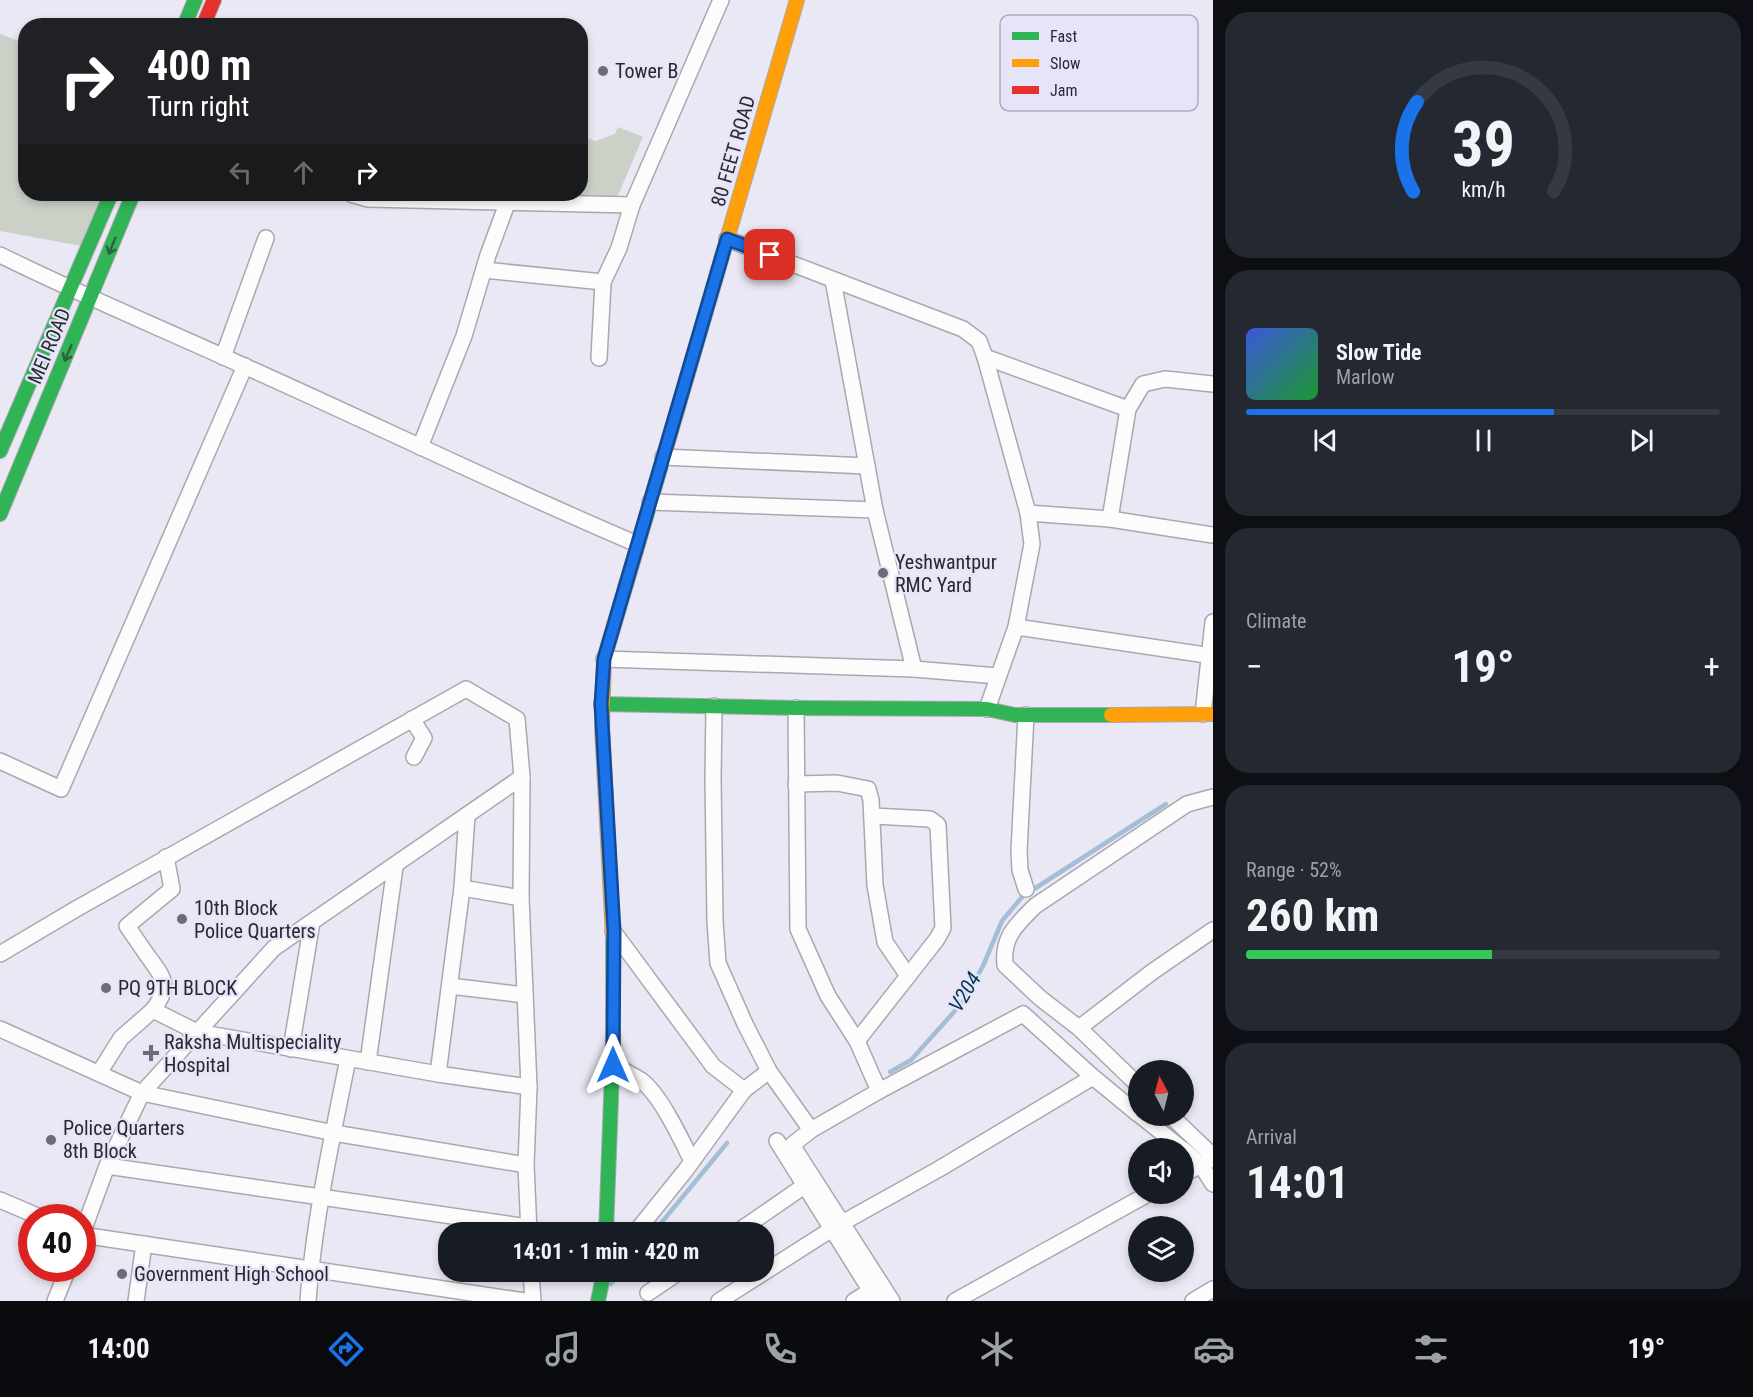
<!DOCTYPE html>
<html lang="en">
<head>
<meta charset="utf-8">
<style>
	body { margin:0; font-family:"Roboto Condensed",sans-serif; background:#242831; color:#f1f3f6; height:100vh; display:flex; flex-direction:column; font-size:22px; white-space:nowrap }
	* { box-sizing:border-box; margin:0 }
	p { font-size:20px; color:#9ea1a6 }
	.icon { flex:none; width:33px; height:33px; fill:none; stroke:currentColor; stroke-width:2; stroke-linecap:round; stroke-linejoin:round }
	.map { position:relative; flex:1; overflow:hidden }
	.side { display:flex; flex-direction:column; gap:12px; padding:12px; background:#0d0f14; width:540px }
	.side>* { flex:none }
	.hud { position:absolute; left:18px; top:18px; width:570px; height:183px; border-radius:24px; box-shadow:0 3px 9px #0003; background:#202124; color:#fff; overflow:hidden }
	.needle { width:39px; rotate:353deg }
	.fabs { position:absolute; left:1128px; top:1060px; display:grid; gap:12px }
	.fabs a { display:grid; place-items:center; width:66px; height:66px; border-radius:50%; background:#171b24; box-shadow:0 3px 9px #0003; font-size:30px }
	.speed { position:absolute; left:18px; top:1204px; display:flex; gap:12px; font-size:30px; font-weight:700; text-align:center }
	.speed>* { display:grid; place-content:center; width:78px; height:78px; border-radius:50%; background:#171b24; box-shadow:0 3px 9px #0003; line-height:1 }
	.speed .limit { border:9px solid #d22; background:#fff; color:#111 }
	.pin { position:absolute; display:grid; place-items:center; width:51px; height:51px; color:#fff; margin:-26px; border-radius:12px; box-shadow:0 3px 9px #0006 }
	.me { position:absolute; width:66px; margin:-33px; rotate:0deg; stroke-linejoin:round; filter:drop-shadow(0 0 4px #0008) }
	.turn { display:flex; align-items:center; gap:21px; height:126px; padding:0 30px; font-size:27px }
	.turn .icon { width:78px; height:78px; stroke-width:2.5 }
	.turn b { display:block; font-size:42px; line-height:51px }
	.lanes { display:flex; align-items:center; height:57px; padding:0 30px; background:#0003; justify-content:center; gap:30px; direction:ltr }
	.lanes .off { opacity:.35 }
	.big { font-size:45px; font-weight:700; line-height:1.1 }
	.side .card { flex:1; display:flex; flex-direction:column; justify-content:center; gap:9px; min-width:0; padding:0 21px; border-radius:24px; background:#242831 }
	.side .dial { align-items:center; gap:0 }
	.dial svg { height:156px; overflow:visible; fill:none; stroke:#363941; stroke-width:7; stroke-linecap:round; text-anchor:middle }
	.dial text { fill:#f1f3f6; stroke:none }
	.song { display:flex; align-items:center; gap:18px }
	.cover { width:72px; height:72px; border-radius:9px; background:linear-gradient(135deg,hsl(230 70% 55%),hsl(130 70% 35%)) }
	.played { height:6px; border-radius:3px; background:linear-gradient(90deg,#1a73e8 65%,#363941 65%) }
	.keys { display:flex; justify-content:space-around; direction:ltr }
	.heat { display:flex; justify-content:space-between; align-items:center; font-size:33px; direction:ltr }
	.charge { height:9px; border-radius:4px; background:linear-gradient(90deg,#34c759 52%,#363941 0) }
	.trip { position:absolute; left:438px; top:1222px; width:336px; height:60px; border-radius:24px; background:#171b24; box-shadow:0 3px 9px #0003; font-weight:700; line-height:60px; text-align:center }
	.menu { display:flex; height:96px; justify-content:space-around; align-items:center; background:#090b0e; color:#9ea1a6 }
	.menu .icon { width:42px; height:42px }
	.menu .current { color:#1a73e8 }
	.menu b { font-size:27px; color:#f1f3f6 }
	main { display:flex; flex:1; min-height:0 }
	.map>svg:first-child { display:block }
	.green { fill:#ccd1c8 }
	.lines { fill:none; stroke-linecap:round; stroke-linejoin:round }
	.stream { stroke:#a3bfd5; stroke-width:4.5 }
	.street-casing { stroke:#a9a8b0; stroke-width:18 }
	.fast-casing { stroke:#a9a8b0; stroke-width:16 }
	.slow-casing { stroke:#a9a8b0; stroke-width:16 }
	.jam-casing { stroke:#a9a8b0; stroke-width:16 }
	.street { stroke:#fcfcfd; stroke-width:15 }
	.fast { stroke:#30b455; stroke-width:14 }
	.slow { stroke:#ff9f0a; stroke-width:14 }
	.jam { stroke:#e5322d; stroke-width:14 }
	.oneway { stroke:#2c603e }
	.route-casing { stroke:#114b97; stroke-width:15 }
	.route { stroke:#1a73e8; stroke-width:10 }
	.poi-dot { fill:#6d6b74; stroke:#e6e4f8; stroke-width:2 }
	.labels { text-anchor:middle; stroke-width:4.5; stroke-linejoin:round; paint-order:stroke }
	.poi-label { font-size:20px; fill:#29282f; stroke:#e6e4f8; text-anchor:start }
	.street-label { font-size:20px; fill:#29282f; stroke:#e6e4f8 }
	.water-label { font-size:21px; font-style:italic; fill:#003853; stroke:#e6e4f8 }
	.key { fill:#e6e4f8; stroke:#adacbc; stroke-width:1.5 }
	.key-label { font-size:16px; fill:#29282f }
</style>
</head>
<body>
<main>
<div class="map">
<svg width="1213" height="1301" viewBox="0 0 1213 1301">
	<rect width="100%" height="100%" fill="#eae8f4"/>
	<g class="green">
		<path d="M0,34L25,43L26,194H103L81,246L0,231Z"/>
		<path d="M618,127L643,137L616,200L376,194H580L581,136L595,141L615,134Z"/>
	</g>
	<g class="lines">
		<g class="stream">
			<path d="M1034,889L1166,804"/>
			<path d="M890,1072L911,1060L962,1003L983,966L1002,921L1022,897"/>
			<path d="M653,1233L727,1143"/>
			<path d="M611,1284L620,1272"/>
		</g>
		<defs>
			<g id="street">
				<path d="M351,194L368,199L632,205"/>
				<path d="M727,239L963,329L979,341L985,357L1028,513L1032,544L1016,627L987,709"/>
				<path d="M0,255C81,295 163,329 244,366C376,425 505,488 637,544"/>
				<path d="M484,270L603,282"/>
				<path d="M833,280L875,510L914,669"/>
				<path d="M223,357L266,238"/>
				<path d="M985,357L1128,409"/>
				<path d="M599,358L603,282L619,248L632,205L721,0"/>
				<path d="M420,447L464,336L488,255L508,201"/>
				<path d="M663,457L867,466"/>
				<path d="M650,502L875,510"/>
				<path d="M1028,513L1110,519L1213,535"/>
				<path d="M1110,519L1128,409L1143,384L1165,379L1213,384"/>
				<path d="M1016,627L1213,656"/>
				<path d="M604,659L914,669L998,676"/>
				<path d="M714,706L713,779L715,921L718,963L745,1024L769,1071L811,1130"/>
				<path d="M796,708L798,929L828,996L857,1041L879,1091"/>
				<path d="M1203,714L1213,622"/>
				<path d="M1026,715L1019,851L1020,870L1026,889"/>
				<path d="M412,719L424,738L414,757"/>
				<path d="M0,761L61,789L245,366"/>
				<path d="M796,784L837,783L868,789L871,800L875,885L885,942L908,976L857,1041"/>
				<path d="M873,816L930,819L938,825L943,928L937,939L908,976"/>
				<path d="M462,888L521,898"/>
				<path d="M613,931L713,1066L744,1090L769,1071"/>
				<path d="M0,954L76,909L466,689L517,719L522,777L521,898L529,1087L526,1165L529,1233"/>
				<path d="M450,986L525,995"/>
				<path d="M153,1010C172,985 163,977 147,955C140,945 134,936 127,926L172,889L166,857"/>
				<path d="M1079,1028L1152,972L1213,930"/>
				<path d="M0,1029L142,1093L334,1133L526,1165"/>
				<path d="M291,1049L312,922"/>
				<path d="M368,1062L395,867"/>
				<path d="M613,1065C622,1070 633,1075 642,1081C661,1096 681,1139 692,1161"/>
				<path d="M99,1073L121,1038L153,1010L197,1032L438,1074L529,1087"/>
				<path d="M438,1074L462,888L467,815"/>
				<path d="M1138,1085L1079,1028L1040,998L1005,965C1002,937 1016,925 1035,906L1187,804L1213,797"/>
				<path d="M1141,1116L1182,1149"/>
				<path d="M1171,1116L1213,1156"/>
				<path d="M777,1141L877,1301"/>
				<path d="M1184,1150L1201,1165L1184,1174"/>
				<path d="M1210,1160L1201,1165L1213,1184"/>
				<path d="M107,1166L528,1227"/>
				<path d="M0,1200L42,1218"/>
				<path d="M842,1223L939,1169L1093,1077"/>
				<path d="M635,1233L685,1171L744,1090"/>
				<path d="M736,1233L804,1186"/>
				<path d="M82,1234L107,1166L142,1093L274,948L522,777"/>
				<path d="M82,1235L525,1301"/>
				<path d="M531,1272L533,1301"/>
				<path d="M648,1293L679,1272"/>
				<path d="M55,1301L68,1269"/>
				<path d="M136,1301L144,1244"/>
				<path d="M308,1301C314,1219 332,1139 348,1059"/>
				<path d="M719,1301L832,1229"/>
				<path d="M854,1301L870,1291"/>
				<path d="M892,1301L792,1145L811,1130L879,1091L1023,1014L1093,1077L1138,1114"/>
				<path d="M955,1301L1148,1194"/>
				<path d="M1193,1301L1213,1289"/>
			</g>
			<g id="fast">
				<path d="M184,26L195,0"/>
				<path d="M0,451L111,194"/>
				<path d="M0,514L133,194"/>
				<path d="M636,551L728,236"/>
				<path d="M601,704L796,708L987,709L1015,715H1111"/>
				<path d="M606,1233L613,1045V937"/>
				<path d="M598,1301L604,1272"/>
			</g>
			<g id="slow">
				<path d="M728,236L797,0"/>
				<path d="M1111,715L1213,714"/>
				<path d="M613,937L602,727L604,659L636,551"/>
			</g>
			<path id="jam" d="M203,26L214,0"/>
		</defs>
		<use href="#street" class="street-casing"/>
		<use href="#fast" class="fast-casing"/>
		<use href="#slow" class="slow-casing"/>
		<use href="#jam" class="jam-casing"/>
		<use href="#street" class="street"/>
		<use href="#fast" class="fast"/>
		<use href="#slow" class="slow"/>
		<use href="#jam" class="jam"/>
	</g>
	<defs><path id="oneway-shaft" d="M-6 0H5M1.5-3L5.5 0L1.5 3" fill="none" stroke-width="1.6" stroke-linecap="round" stroke-linejoin="round" transform="scale(1.5)"/></defs>
	<g class="oneway">
		<use href="#oneway-shaft" transform="translate(112 246) rotate(112)"/>
		<use href="#oneway-shaft" transform="translate(68 353) rotate(113)"/>
	</g>
	<g class="lines">
		<defs>
			<path id="route" d="M613,1065L614,931L601,704L604,659L727,239L770,255"/>
		</defs>
		<use href="#route" class="route-casing"/>
		<use href="#route" class="route"/>
	</g>
	<g class="poi-dot">
		<circle cx="603" cy="71" r="6"/>
		<circle cx="883" cy="573" r="6"/>
		<circle cx="182" cy="919" r="6"/>
		<circle cx="106" cy="988" r="6"/>
		<path d="M148 1044h6v6h6v6h-6v6h-6v-6h-6v-6h6z"/>
		<circle cx="51" cy="1140" r="6"/>
		<circle cx="122" cy="1274" r="6"/>
	</g>
	<g class="labels">
		<g class="poi-label">
			<text x="615" y="78">Tower B</text>
			<text x="895" y="569">Yeshwantpur<tspan x="895" dy="23">RMC Yard</tspan></text>
			<text x="194" y="915">10th Block<tspan x="194" dy="23">Police Quarters</tspan></text>
			<text x="118" y="995">PQ 9TH BLOCK</text>
			<text x="164" y="1049">Raksha Multispeciality<tspan x="164" dy="23">Hospital</tspan></text>
			<text x="63" y="1135">Police Quarters<tspan x="63" dy="23">8th Block</tspan></text>
			<text x="134" y="1281">Government High School</text>
		</g>
		<g class="street-label">
			<text transform="translate(733 151) rotate(-74)" y="7">80 FEET ROAD</text>
			<text transform="translate(49 346) rotate(-67)" y="7">MEI ROAD</text>
		</g>
		<g class="water-label">
			<text transform="translate(965 992) rotate(-59)" y="7">V204</text>
		</g>
	</g>
	<rect x="1000" y="15" width="198" height="96" rx="9" class="key"/>
	<rect x="1012" y="32" width="27" height="8" fill="#30b455"/>
	<rect x="1012" y="59" width="27" height="8" fill="#ff9f0a"/>
	<rect x="1012" y="86" width="27" height="8" fill="#e5322d"/>
	<g class="key-label">
		<text x="1050" y="42">Fast</text>
		<text x="1050" y="69">Slow</text>
		<text x="1050" y="96">Jam</text>
	</g>
</svg>
<div class="fabs">
<a><svg class="needle" viewBox="-14 -14 28 28"><path d="M0-13l5 13h-10z" fill="#e53935"/><path d="M0 13l5-13h-10z" fill="#9ea1a6"/></svg></a>
<a><svg class="icon" aria-label="sound" viewBox="0 0 24 24"><path d="M4 9h4l5-4v14l-5-4H4zM17 9q2 3 0 6"/></svg></a>
<a><svg class="icon" aria-label="layers" viewBox="0 0 24 24"><path d="M12 4l9 5-9 5-9-5zM3 14l9 5 9-5"/></svg></a>
</div>
<div class="speed"><div class="limit">40</div></div>
<div class="pin" style="left:770px;top:255px;background:#d93025"><svg class="icon" aria-label="arrive" viewBox="0 0 24 24"><path d="M6 21V4h12l-3 4 3 4H6"/></svg></div>
<svg class="me" style="left:613px;top:1065px" viewBox="-20 -20 40 40"><path d="M0-17L14 15 0 8-14 15z" fill="#1a73e8" stroke="#fff" stroke-width="4"/></svg>
<div class="trip">14:01 · 1 min · 420 m</div>
<div class="hud">
<div class="turn"><svg class="icon" aria-label="right" viewBox="0 0 24 24"><path d="M7 20v-9h11M14 6l5 5-5 5"/></svg><div><b>400 m</b>Turn right</div></div>
<div class="lanes"><svg class="icon off" aria-label="left" viewBox="0 0 24 24"><path d="M17 20v-9H6M10 6l-5 5 5 5"/></svg><svg class="icon off" aria-label="ahead" viewBox="0 0 24 24"><path d="M12 20V5M6 11l6-6 6 6"/></svg><svg class="icon" aria-label="right" viewBox="0 0 24 24"><path d="M7 20v-9h11M14 6l5 5-5 5"/></svg></div>
</div>
</div>
<section class="side">
<div class="card dial"><svg viewBox="0 0 100 80">
<path d="M14 69A42 42 0 1 1 86 69"/>
<path d="M14 69A42 42 0 0 1 16 23" stroke="#1a73e8"/>
<text x="50" y="56" font-size="32" font-weight="700">39</text>
<text x="50" y="72" font-size="11">km/h</text>
</svg></div>
<div class="card">
<div class="song"><i class="cover"></i><div><b>Slow Tide</b><p>Marlow</p></div></div>
<div class="played"></div>
<div class="keys"><svg class="icon" aria-label="previous" viewBox="0 0 24 24"><path d="M18 5L8 12l10 7zM5 5v14"/></svg><svg class="icon" aria-label="pause" viewBox="0 0 24 24"><path d="M8 5v14M16 5v14"/></svg><svg class="icon" aria-label="next" viewBox="0 0 24 24"><path d="M6 5l10 7-10 7zM19 5v14"/></svg></div>
</div>
<div class="card"><p>Climate</p>
<div class="heat"><a>−</a><b class="big">19°</b><a>+</a></div>
</div>
<div class="card"><p>Range · 52%</p><b class="big">260 km</b><div class="charge"></div></div>
<div class="card"><p>Arrival</p><b class="big">14:01</b></div>
</section>
</main>
<nav class="menu">
<b>14:00</b>
<svg class="icon current" aria-label="directions" viewBox="0 0 24 24"><path d="M12 3l9 9-9 9-9-9zM9 14v-3h6M13 9l2 2-2 2"/></svg>
<svg class="icon" aria-label="music" viewBox="0 0 24 24"><path d="M9 18V5l10-2v13"/><circle cx="6" cy="18" r="3"/><circle cx="16" cy="16" r="3"/></svg>
<svg class="icon" aria-label="phone" viewBox="0 0 24 24"><path d="M5 4h4l2 5-3 2q2 4 5 5l2-3 5 2v4C11 20 4 13 5 4z"/></svg>
<svg class="icon" aria-label="climate" viewBox="0 0 24 24"><path d="M12 3v18M4 7l16 10M4 17L20 7"/></svg>
<svg class="icon" aria-label="car" viewBox="0 0 24 24"><path d="M5 17H2v-5l4-1 3-4h7l3 4 3 1v5h-3M9 17h6M6 11h13"/><circle cx="7" cy="17" r="2"/><circle cx="17" cy="17" r="2"/></svg>
<svg class="icon" aria-label="filters" viewBox="0 0 24 24"><path d="M4 7h16M4 17h16"/><circle cx="9" cy="7" r="2"/><circle cx="15" cy="17" r="2"/></svg>
<b>19°</b>
</nav>
</body>
</html>
